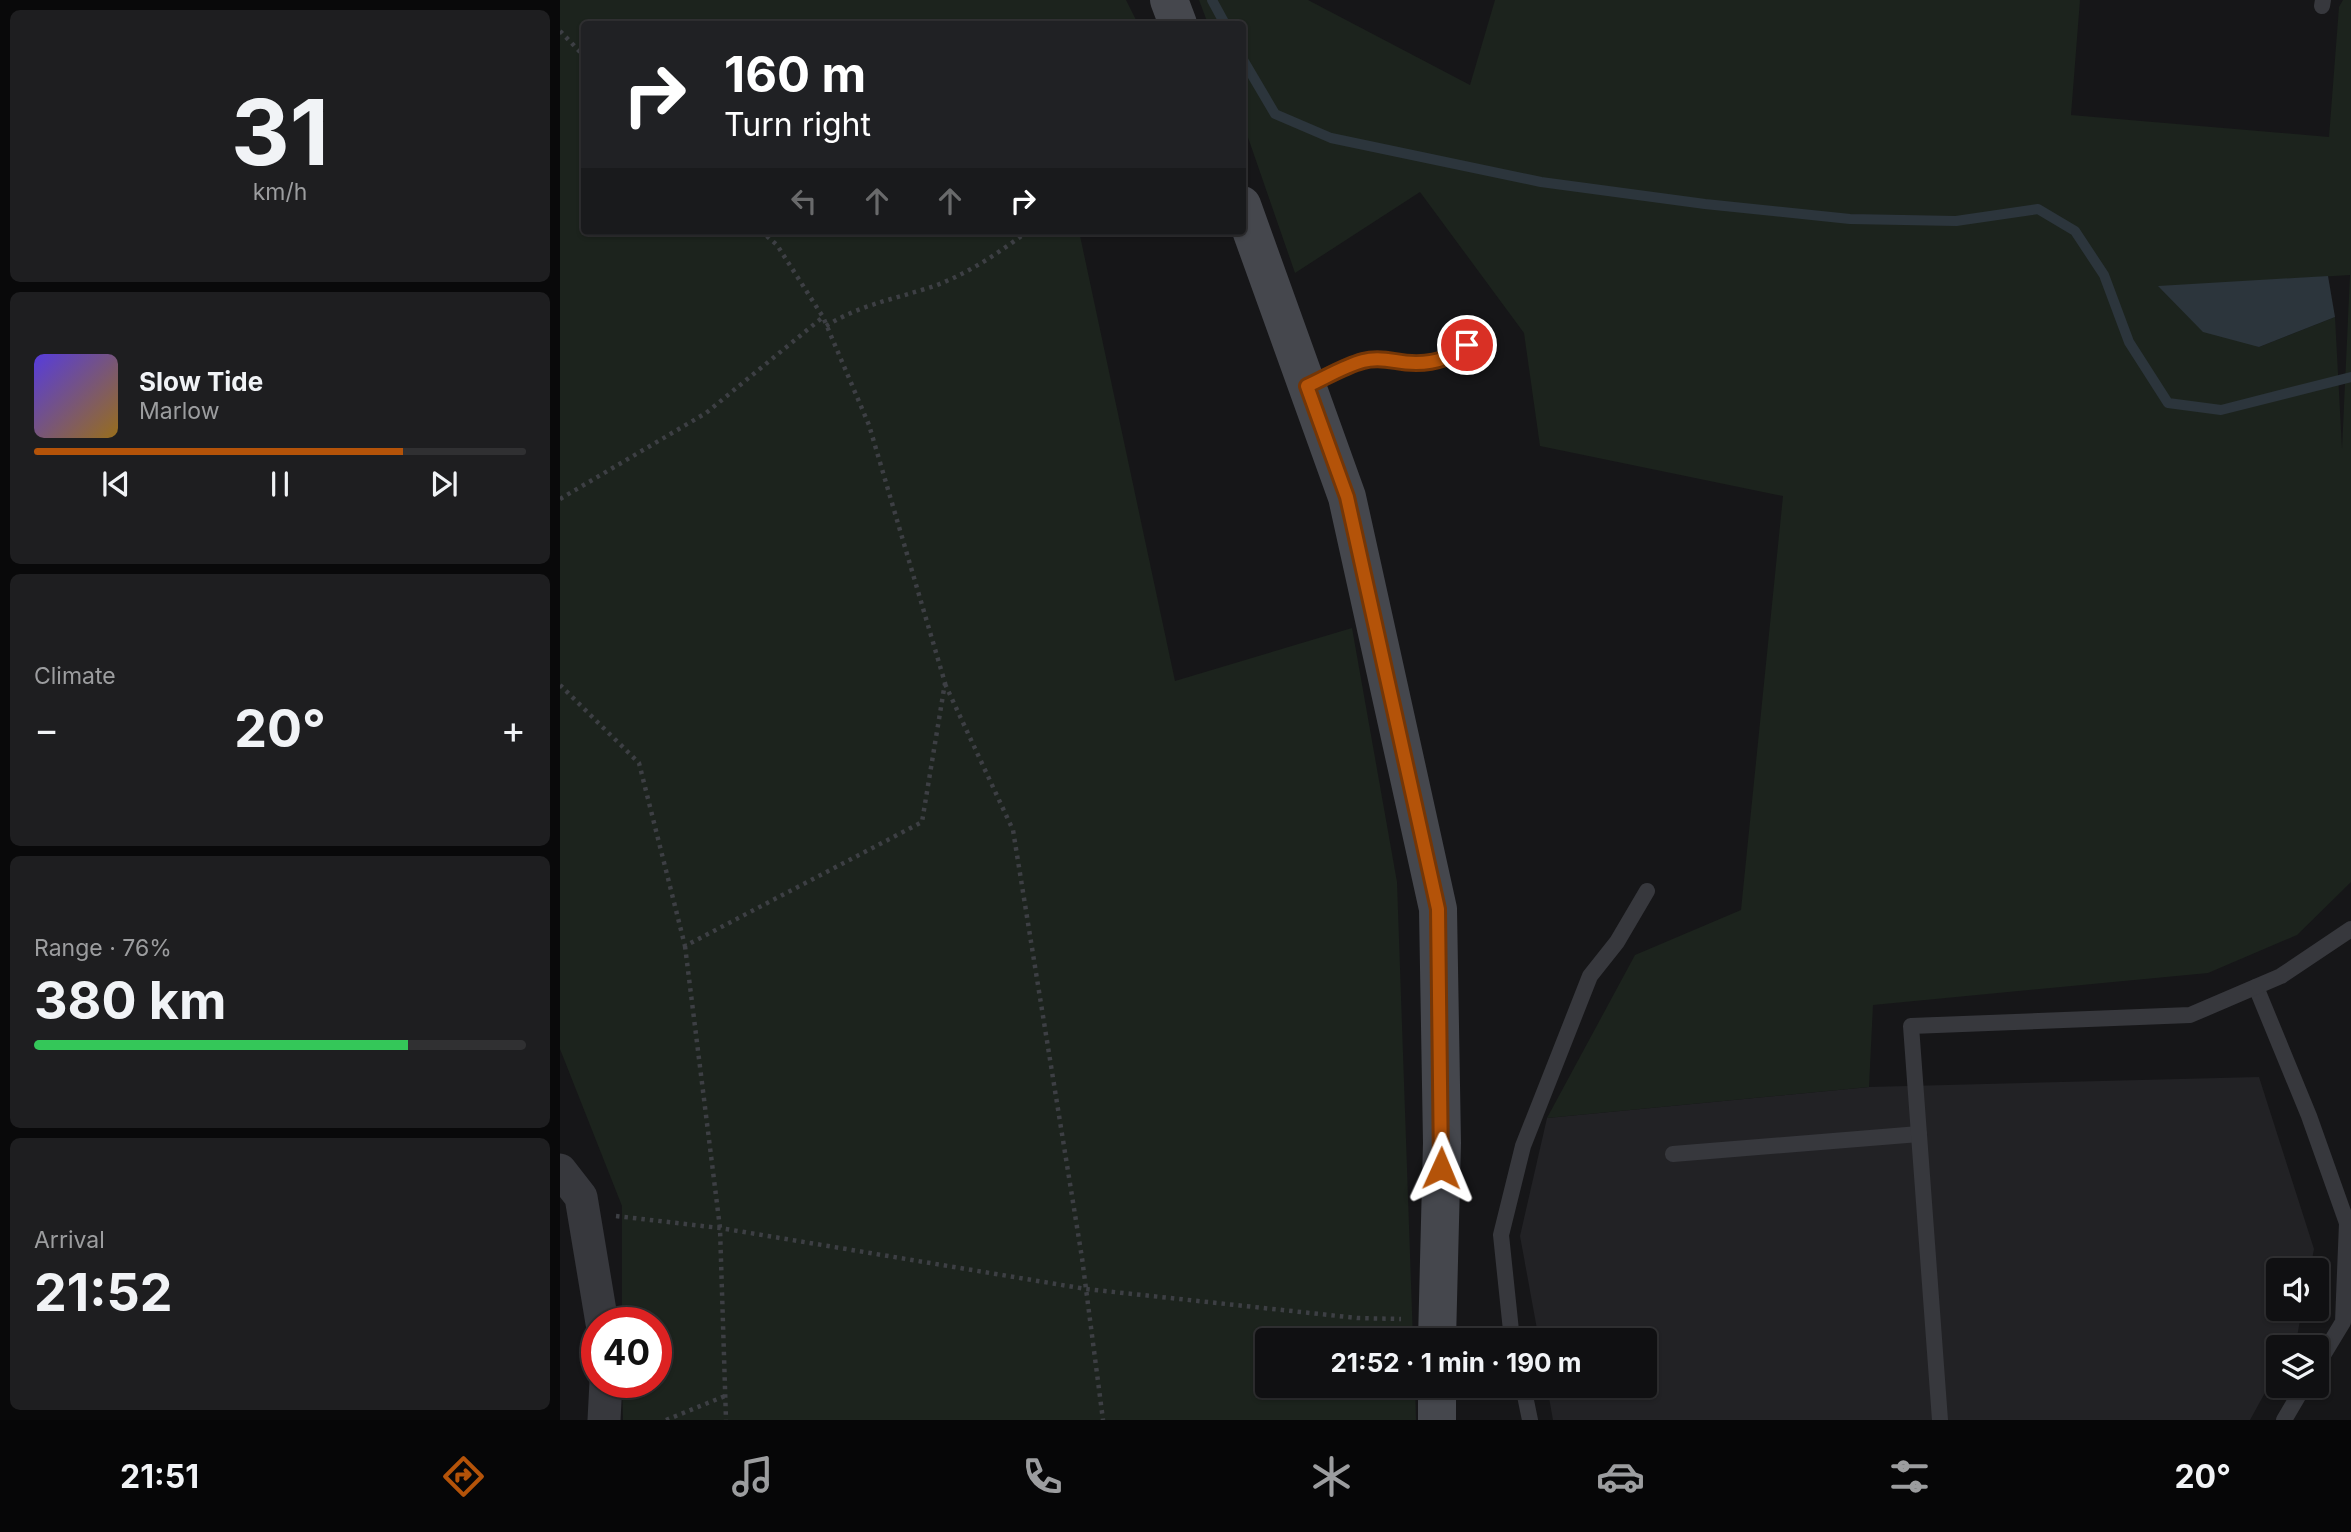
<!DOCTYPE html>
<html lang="en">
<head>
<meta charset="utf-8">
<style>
	body { margin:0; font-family:Inter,sans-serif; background:#1e1e20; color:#f1f3f6; height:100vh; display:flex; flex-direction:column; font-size:26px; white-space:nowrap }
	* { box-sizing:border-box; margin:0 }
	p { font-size:23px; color:#9c9d9f }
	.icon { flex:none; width:38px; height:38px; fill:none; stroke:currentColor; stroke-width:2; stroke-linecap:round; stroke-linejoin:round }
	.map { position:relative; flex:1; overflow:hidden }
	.side { display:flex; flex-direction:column; gap:10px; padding:10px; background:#09090a; width:560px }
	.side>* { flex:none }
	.guide { position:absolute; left:21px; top:21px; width:665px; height:214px; border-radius:7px; box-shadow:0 2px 5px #0004,0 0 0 2px #303032; background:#202124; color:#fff; overflow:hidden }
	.controls { position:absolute; left:1706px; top:1258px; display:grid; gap:14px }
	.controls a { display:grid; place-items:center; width:63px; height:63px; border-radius:7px; background:#101012; box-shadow:0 2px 5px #0004,0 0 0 2px #303032; font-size:35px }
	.speed { position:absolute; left:21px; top:1307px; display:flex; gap:14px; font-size:35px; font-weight:700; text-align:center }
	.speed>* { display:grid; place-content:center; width:91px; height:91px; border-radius:50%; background:#101012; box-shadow:0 2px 5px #0004,0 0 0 2px #303032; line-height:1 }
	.speed .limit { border:10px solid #d22; background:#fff; color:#111 }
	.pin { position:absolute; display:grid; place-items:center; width:60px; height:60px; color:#fff; margin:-30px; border:4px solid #fff; border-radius:50%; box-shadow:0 2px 7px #0007 }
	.me { position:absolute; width:77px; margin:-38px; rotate:1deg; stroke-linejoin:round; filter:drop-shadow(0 0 5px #0008) }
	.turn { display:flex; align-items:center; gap:24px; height:147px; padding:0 28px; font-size:32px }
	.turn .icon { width:91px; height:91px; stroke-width:2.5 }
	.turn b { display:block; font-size:49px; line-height:60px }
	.lanes { display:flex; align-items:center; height:66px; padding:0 28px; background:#0003; justify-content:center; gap:35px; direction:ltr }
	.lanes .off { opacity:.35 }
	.big { font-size:52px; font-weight:700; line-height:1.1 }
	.side .tile { flex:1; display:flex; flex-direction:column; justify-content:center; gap:10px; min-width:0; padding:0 24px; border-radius:10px; background:#1e1e20 }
	.side .dial { align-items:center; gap:0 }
	.dial b { font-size:91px; line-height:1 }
	.song { display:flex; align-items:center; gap:21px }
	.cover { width:84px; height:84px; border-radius:10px; background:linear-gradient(135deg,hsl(250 70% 55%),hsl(40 70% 35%)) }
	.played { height:7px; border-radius:4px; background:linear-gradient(90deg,#b45309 75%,#303032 75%) }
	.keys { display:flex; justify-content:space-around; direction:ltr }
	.heat { display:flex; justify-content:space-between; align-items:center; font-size:38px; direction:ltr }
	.charge { height:10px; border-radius:5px; background:linear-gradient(90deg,#34c759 76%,#303032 0) }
	.trip { position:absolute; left:695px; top:1328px; width:402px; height:70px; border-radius:7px; background:#101012; box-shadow:0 2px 5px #0004,0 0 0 2px #303032; font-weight:700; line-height:70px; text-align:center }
	.dock { display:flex; height:112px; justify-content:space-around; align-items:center; background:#060607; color:#9c9d9f }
	.dock .icon { width:49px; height:49px }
	.dock .selected { color:#b45309 }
	.dock b { font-size:32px; color:#f1f3f6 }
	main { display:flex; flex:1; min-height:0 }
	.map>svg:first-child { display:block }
	.built { fill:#222225 }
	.green { fill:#1c231d; fill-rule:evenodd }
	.water { fill:#2c353c }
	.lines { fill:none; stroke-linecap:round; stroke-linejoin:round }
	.stream { stroke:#2c353c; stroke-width:10 }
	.path { stroke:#3d3f44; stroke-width:4.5; stroke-dasharray:3.5 5; stroke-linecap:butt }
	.lane { stroke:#37383d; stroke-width:16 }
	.street { stroke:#37383d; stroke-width:33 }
	.secondary { stroke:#45474d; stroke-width:38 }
	.route-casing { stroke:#753606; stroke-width:18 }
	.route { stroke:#b45309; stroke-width:12 }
</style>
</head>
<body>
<main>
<section class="side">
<div class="tile dial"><b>31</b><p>km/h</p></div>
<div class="tile">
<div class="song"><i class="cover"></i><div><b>Slow Tide</b><p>Marlow</p></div></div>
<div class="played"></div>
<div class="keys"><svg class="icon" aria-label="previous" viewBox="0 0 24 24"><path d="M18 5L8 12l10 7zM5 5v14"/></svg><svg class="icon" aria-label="pause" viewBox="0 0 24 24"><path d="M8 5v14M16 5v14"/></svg><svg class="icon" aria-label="next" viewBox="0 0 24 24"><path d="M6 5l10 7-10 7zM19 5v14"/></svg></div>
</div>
<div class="tile"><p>Climate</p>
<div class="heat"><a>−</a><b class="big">20°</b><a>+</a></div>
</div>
<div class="tile"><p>Range · 76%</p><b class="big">380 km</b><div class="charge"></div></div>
<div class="tile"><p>Arrival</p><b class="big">21:52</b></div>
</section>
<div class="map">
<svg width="1791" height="1420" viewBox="0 0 1791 1420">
	<rect width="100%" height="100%" fill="#161618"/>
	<path class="built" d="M1699,1077L1754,1249L1750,1270H1718V1309H1742L1737,1337L1731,1347L1718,1348V1369L1690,1420H993L987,1386H1085V1340H979L960,1236L987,1118L1309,1087Z"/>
	<g class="green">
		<path d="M0,0H566L578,24H24V231H519L615,681L792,628L837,882L853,1340H707V1386H855L856,1420H63L62,1383L96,1382V1323H62V1206L0,1049Z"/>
		<path d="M639,0H748L910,85L935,0H1520L1511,115L1769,137L1779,7L1783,0H1791V882L1737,935L1648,973L1313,1005L1309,1087L987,1118L1075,955L1181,910L1223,496L980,446L964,333L860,192L735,273L683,123L682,24H648ZM1790,275L1782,449L1775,317L1699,347L1599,287Z"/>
	</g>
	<path class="water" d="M1768,276L1775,317L1699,347L1643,332L1598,286Z"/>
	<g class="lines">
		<g class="stream">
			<path d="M652,0L665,24"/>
			<path d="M682,58L715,114L771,138L981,182L1145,204L1290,219L1396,221L1478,209L1515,231L1544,275L1569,342L1608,403L1661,410L1791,377"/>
		</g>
		<g class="path">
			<path d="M0,31L24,56"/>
			<path d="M266,326C300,305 331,300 368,288C403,277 439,253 468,231"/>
			<path d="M0,499L146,413L263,317"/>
			<path d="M385,684L453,830L522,1258L543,1420"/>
			<path d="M0,685L79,763L125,946L362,822L385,683L309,425L263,317L217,245L201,231"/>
			<path d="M125,946L160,1228L166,1420"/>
			<path d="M56,1216L160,1228L526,1289L797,1318L841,1319"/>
			<path d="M106,1420L165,1396"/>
		</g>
		<g class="lane">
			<path d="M1762,6L1763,0"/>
			<path d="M747,386C765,378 784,366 803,361C814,358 824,359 835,361C862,366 886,362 907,345"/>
			<path d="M1696,987L1749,1116L1787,1223L1783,1322L1757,1365"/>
			<path d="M1113,1154L1359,1134"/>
			<path d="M952,1340L941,1235L963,1146L1030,976L1057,942L1087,891"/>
			<path d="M963,1386L970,1420"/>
			<path d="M1380,1420L1351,1026L1630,1015L1721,976L1791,929"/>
			<path d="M1724,1420L1744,1386"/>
		</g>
		<g class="street">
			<path d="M0,1170L21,1197L42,1323"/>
			<path d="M44,1420L46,1382"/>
		</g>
		<g class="secondary">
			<path d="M609,0L618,24"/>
			<path d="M682,205L787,497L878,909L882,1143L877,1340"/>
			<path d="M877,1420V1386"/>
		</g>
	</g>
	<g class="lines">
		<defs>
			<path id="route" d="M881,1168L878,909L787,497L747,386C765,378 784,366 803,361C814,358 824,359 835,361C862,366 886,363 907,345"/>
		</defs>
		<use href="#route" class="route-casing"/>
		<use href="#route" class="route"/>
	</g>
</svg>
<div class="controls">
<a><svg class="icon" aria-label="sound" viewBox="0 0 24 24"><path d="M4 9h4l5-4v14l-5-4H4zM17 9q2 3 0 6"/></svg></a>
<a><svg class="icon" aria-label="layers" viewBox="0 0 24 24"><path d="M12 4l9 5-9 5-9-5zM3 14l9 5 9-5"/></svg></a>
</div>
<div class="speed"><div class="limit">40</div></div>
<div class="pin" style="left:907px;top:345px;background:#d93025"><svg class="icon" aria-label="arrive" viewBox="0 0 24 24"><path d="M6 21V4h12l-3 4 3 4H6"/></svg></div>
<svg class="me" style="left:881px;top:1168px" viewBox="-20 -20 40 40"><path d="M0-17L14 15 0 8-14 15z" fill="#b45309" stroke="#fff" stroke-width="4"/></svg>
<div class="trip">21:52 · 1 min · 190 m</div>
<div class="guide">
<div class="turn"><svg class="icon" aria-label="right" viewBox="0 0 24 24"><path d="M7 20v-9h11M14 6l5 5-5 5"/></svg><div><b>160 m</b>Turn right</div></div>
<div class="lanes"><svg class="icon off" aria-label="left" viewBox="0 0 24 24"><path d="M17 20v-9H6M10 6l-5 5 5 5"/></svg><svg class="icon off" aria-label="ahead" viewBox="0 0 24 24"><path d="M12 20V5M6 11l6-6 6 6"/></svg><svg class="icon off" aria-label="ahead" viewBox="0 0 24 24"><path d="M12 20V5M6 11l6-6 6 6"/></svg><svg class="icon" aria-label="right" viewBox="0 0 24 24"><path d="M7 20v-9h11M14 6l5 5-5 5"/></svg></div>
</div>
</div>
</main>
<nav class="dock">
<b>21:51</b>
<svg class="icon selected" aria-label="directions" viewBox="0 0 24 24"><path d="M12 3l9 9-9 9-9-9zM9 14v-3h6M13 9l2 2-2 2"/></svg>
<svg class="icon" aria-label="music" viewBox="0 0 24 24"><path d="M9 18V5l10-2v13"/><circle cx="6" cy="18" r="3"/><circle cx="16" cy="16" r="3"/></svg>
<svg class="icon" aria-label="phone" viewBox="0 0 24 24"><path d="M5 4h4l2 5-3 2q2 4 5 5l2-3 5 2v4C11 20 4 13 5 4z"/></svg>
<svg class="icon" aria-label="climate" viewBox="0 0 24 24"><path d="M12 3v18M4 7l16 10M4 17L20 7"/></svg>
<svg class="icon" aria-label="car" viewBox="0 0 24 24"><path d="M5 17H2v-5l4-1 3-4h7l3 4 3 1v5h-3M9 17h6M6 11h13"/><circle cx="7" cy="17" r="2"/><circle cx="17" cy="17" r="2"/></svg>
<svg class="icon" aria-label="filters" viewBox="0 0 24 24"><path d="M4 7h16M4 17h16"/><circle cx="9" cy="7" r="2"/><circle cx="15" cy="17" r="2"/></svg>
<b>20°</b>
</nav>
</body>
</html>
